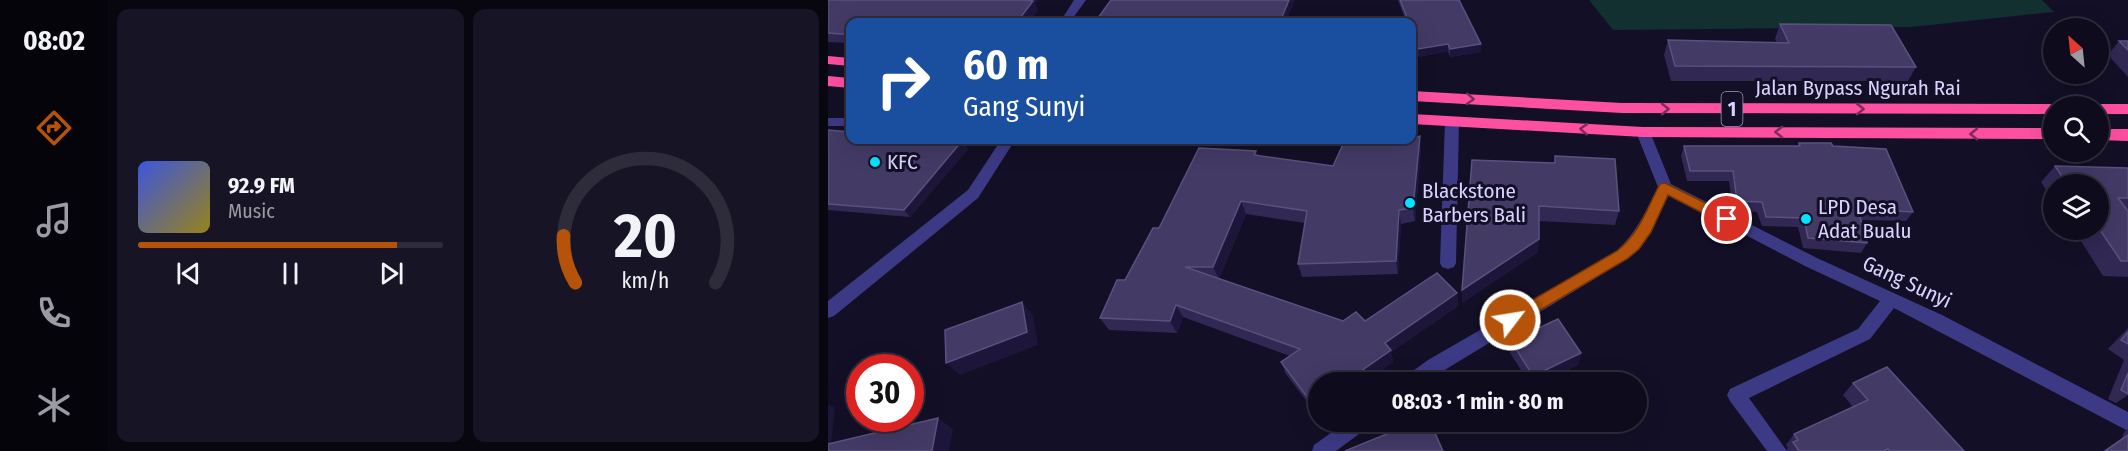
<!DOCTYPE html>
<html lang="en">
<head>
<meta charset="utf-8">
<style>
	body { margin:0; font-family:"Fira Sans Condensed",sans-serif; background:#171425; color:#f1f3f6; height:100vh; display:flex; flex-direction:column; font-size:22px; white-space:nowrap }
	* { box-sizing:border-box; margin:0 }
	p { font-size:20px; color:#9b9ba3 }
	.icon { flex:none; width:33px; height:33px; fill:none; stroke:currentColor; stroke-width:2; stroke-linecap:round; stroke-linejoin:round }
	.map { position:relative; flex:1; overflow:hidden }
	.sheet { display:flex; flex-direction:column; gap:9px; padding:9px; background:#08060f; width:720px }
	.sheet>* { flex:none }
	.guide { position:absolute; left:18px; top:18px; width:570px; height:126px; border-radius:12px; box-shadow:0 6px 24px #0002,0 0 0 2px #2e2b3b; background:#1a4fa0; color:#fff; overflow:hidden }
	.needle { width:39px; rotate:333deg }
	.controls { position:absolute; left:1215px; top:18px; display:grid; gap:12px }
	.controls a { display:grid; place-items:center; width:66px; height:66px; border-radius:50%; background:#0e0b1c; box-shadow:0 6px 24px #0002,0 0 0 2px #2e2b3b; font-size:30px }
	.speed { position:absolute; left:18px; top:354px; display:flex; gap:12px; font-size:30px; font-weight:700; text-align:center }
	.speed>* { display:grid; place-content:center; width:78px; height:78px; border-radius:50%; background:#0e0b1c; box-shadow:0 6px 24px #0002,0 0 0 2px #2e2b3b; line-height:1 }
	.speed .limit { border:9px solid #d22; background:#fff; color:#111 }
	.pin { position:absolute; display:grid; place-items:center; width:51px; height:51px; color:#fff; margin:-26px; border:3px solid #fff; border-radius:50%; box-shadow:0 2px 6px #0007 }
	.me { position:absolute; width:66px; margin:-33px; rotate:59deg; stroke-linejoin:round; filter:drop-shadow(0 0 4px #0008) }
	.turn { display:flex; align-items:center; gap:21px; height:126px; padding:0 18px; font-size:27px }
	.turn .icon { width:78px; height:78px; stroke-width:2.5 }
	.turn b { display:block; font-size:42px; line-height:51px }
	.sheet .tile { flex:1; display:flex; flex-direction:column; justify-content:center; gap:9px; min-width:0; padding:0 21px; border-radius:12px; background:#171425 }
	.sheet .dial { align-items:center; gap:0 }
	.dial svg { height:156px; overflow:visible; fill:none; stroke:#2e2b3b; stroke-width:7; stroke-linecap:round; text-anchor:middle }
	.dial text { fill:#f1f3f6; stroke:none }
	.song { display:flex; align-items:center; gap:18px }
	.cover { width:72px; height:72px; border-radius:9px; background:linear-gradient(135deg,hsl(230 70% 55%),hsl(50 70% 35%)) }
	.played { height:6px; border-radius:3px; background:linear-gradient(90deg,#b45309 85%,#2e2b3b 85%) }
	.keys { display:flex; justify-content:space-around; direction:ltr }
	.sheet .tiles { flex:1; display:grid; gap:9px; grid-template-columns:repeat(2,1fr) }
	.trip { position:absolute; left:480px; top:372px; width:339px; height:60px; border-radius:30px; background:#0e0b1c; box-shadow:0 6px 24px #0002,0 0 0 2px #2e2b3b; font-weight:700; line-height:60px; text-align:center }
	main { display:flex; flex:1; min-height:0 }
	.tabs { display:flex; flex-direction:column; width:108px; justify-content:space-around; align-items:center; background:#06040b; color:#9b9ba3 }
	.tabs .icon { width:42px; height:42px }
	.tabs .selected { color:#b45309 }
	.tabs b { font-size:27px; color:#f1f3f6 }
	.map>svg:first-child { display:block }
	.green { fill:#12302f }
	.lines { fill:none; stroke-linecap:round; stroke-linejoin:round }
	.minor { fill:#3d3a85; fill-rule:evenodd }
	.highway { fill:#ff4fa3; fill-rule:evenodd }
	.wall { fill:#312854 }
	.shaded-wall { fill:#1d163a }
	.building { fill:#433a66; stroke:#5a527e; stroke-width:1.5 }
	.oneway { stroke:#7d2c5e }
	.route { fill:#b45309; stroke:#753606; stroke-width:1.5 }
	.poi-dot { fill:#00e5ff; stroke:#130f26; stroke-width:2 }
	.labels { text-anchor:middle; stroke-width:6; stroke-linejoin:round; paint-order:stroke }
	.shield { fill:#130f26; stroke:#9e99be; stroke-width:1.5 }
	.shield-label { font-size:20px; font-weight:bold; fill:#d9d4ff }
	.street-label { font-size:21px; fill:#d9d4ff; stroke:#130f26 }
	.poi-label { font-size:21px; fill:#d9d4ff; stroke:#130f26; text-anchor:start }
</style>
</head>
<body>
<main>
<nav class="tabs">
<b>08:02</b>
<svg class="icon selected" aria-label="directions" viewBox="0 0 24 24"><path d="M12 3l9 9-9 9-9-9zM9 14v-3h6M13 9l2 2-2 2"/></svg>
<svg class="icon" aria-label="music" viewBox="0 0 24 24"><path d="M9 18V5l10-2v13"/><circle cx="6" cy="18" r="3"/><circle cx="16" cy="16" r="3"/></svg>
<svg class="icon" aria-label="phone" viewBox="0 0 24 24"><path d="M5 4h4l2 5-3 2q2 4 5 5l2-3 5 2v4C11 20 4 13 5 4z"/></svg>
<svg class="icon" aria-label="climate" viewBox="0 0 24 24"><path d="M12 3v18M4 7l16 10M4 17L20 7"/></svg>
</nav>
<section class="sheet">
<div class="tiles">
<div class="tile">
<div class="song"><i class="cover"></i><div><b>92.9 FM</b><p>Music</p></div></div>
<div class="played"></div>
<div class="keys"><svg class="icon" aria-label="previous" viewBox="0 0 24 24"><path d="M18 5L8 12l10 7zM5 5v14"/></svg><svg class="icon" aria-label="pause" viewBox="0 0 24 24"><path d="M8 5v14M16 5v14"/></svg><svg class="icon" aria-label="next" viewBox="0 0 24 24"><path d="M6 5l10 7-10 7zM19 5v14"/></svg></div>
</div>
<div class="tile dial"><svg viewBox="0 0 100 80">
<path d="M14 69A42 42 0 1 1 86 69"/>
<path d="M14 69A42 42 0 0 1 8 45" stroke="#b45309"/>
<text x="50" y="56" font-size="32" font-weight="700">20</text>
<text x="50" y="72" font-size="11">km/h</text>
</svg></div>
</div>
</section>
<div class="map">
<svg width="1300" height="451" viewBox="0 0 1300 451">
	<rect width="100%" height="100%" fill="#130f26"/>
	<path class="green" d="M761,0H1214L1226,12L1083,27L785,30Z"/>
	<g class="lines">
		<g class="minor">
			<path d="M246,0H258L242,22H232Z"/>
			<path d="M624,117L631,121L628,263L626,267L620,269L614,267L612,263L617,121Z"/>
			<rect x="0" y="118" width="22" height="8"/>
			<path d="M815,127L822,132L843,184L989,258L1114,315L1300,412V431L1066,308L1042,339L921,398L959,451H939L902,401L899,395L902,389L1030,329L1052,301L977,266L841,195L819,236L799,259L597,382H575L578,376L600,360L789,251C808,232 819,211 830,187L808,132Z"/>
			<path d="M173,140H187L150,198L6,316L0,318V301L140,190Z"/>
			<path d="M518,422H541L539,428L508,451H484L486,445Z"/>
		</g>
		<g class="highway">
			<path d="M0,56L22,58V66L0,64Z"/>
			<path d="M0,76L22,78V88L0,86Z"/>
			<path d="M584,91L794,103L1226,104L1232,106H1226V114L794,113L584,101Z"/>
			<path d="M1270,104H1300V114H1270V106H1264Z"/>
			<path d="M584,114L815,127L1226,128V139L815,137L584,124Z"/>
			<path d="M1270,129H1300V141L1270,140Z"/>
		</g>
	</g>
	<g class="wall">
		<path d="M0,0L207,4L210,10L201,22H22V43L0,42Z"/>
		<path d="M570,0H631L653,44V52L622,57L620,51L591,57L584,36V22H578Z"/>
		<path d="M952,24L1088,67L1080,81H843L836,55L840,40L949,43L947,39Z"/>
		<path d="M1291,41H1300V77L1280,55Z"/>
		<path d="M0,130L134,141L140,149L82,217L0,210Z"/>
		<path d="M971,143L1005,146L1085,212L1078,221L1033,220L1039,243L1033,253L975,248L970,227L934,226L929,212L905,210L901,181H859L853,156L856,146H969Z"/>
		<path d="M593,149L587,221L573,224L570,274L474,277L470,264L477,223L418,214L391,279L515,321H537L629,293L630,306L563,352L565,362L490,416L458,374L453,362L462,356L355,317L349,333L281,330L272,318L331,228L428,151L429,156L505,166Z"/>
		<path d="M727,156L791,211L787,225L711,221L710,252L634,303L727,163Z"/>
		<path d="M1227,166L1300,168V277L1275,276L1246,230H1270V184H1226V202L1213,182Z"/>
		<path d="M1300,328V395L1288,403L1280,399L1296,360L1280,349Z"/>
		<path d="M683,341L753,353L750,365L714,382H701L682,353Z"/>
		<path d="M1025,383L1136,451H958L960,448L958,445L966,434L1025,407L1015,395Z"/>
		<path d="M1300,429V451H1275L1294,438L1296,432Z"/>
	</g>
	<g class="shaded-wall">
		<path d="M199,0H210L207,4L210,10L201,22H189Z"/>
		<path d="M461,0H467L458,22H452Z"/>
		<path d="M620,44V51L591,57L590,49Z"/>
		<path d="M653,44V52L622,57V49Z"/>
		<path d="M592,136L593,149L587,221L585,208Z"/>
		<path d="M134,141L140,149L82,217L76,210Z"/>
		<path d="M413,201L418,214L391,279L385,267Z"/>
		<path d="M571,210L573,224L570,274L568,261Z"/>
		<path d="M711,239L710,252L634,303V290Z"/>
		<path d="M629,293L630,306L563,352L565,362L537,382H517L557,343Z"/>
		<path d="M194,302L205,315L210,345L132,375L118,363Z"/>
		<path d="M348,305L355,317L349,333L342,321Z"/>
		<path d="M753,353L750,365L714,382H704L705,376Z"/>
		<path d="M490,401V416L485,405Z"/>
		<path d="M0,404L7,408L2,451H0Z"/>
		<path d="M110,418L125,429L121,451H104Z"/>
	</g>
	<g class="building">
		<path d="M0,0H199L205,1L189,22H22V34H13L0,33Z"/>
		<path d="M283,0H461L452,22H267Z"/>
		<path d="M572,0H631L653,44L622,49L620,44L590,49L584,31V22H581Z"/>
		<path d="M952,24L1063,25L1088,67L847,66L840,40L961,43Z"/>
		<path d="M1291,41H1300V50Z"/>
		<path d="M0,130L22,132V140H115L134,141L76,210L0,204Z"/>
		<path d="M592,136L585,208L571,210L568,261L470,264L479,211L413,201L385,267H357L515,321L528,312L537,321L609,273L629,293L557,343L563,350L517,382H490V401L485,405L453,362L472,349L348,305L342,321L272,318L289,280H297L325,228H331L371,148L428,151L426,155L505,166L517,140H550L573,143Z"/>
		<path d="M971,143H1003L1005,146L1058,149L1085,212L1030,209L1039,243L980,238L976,218L938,217L934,202L909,201L905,171H862L856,146H972Z"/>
		<path d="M727,156L787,159L791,211L711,206V239L634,290L644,160L727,163Z"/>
		<path d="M1227,166L1300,168V198H1290L1300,211V261H1293L1270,227V184H1239Z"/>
		<path d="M194,302L199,332L118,363L117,330Z"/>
		<path d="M730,319L753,353L705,376L683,341Z"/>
		<path d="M1300,332V344L1293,340Z"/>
		<path d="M1059,367L1136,451H1062L1060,449L1056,451H971L965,442L970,440L966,434L1040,400L1025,383Z"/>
		<path d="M1300,373V394L1293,390Z"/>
		<path d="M110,418L104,451H0V444Z"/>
		<path d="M588,422H602L615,451H517Z"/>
		<path d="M1300,435V451H1277Z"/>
	</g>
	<defs><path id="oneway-chevron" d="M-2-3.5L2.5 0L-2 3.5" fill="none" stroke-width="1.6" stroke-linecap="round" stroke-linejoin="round" transform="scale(1.5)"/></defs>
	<g class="oneway">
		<use href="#oneway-chevron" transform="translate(642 99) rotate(3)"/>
		<use href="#oneway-chevron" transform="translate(837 109)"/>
		<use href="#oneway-chevron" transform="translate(1032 109)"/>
		<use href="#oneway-chevron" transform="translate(756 129) rotate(-177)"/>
		<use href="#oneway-chevron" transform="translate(951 132) rotate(-180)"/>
		<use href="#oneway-chevron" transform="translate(1146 134) rotate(-180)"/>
	</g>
	<path class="route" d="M837,183L904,216L906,219L904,223H894L840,195L823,232L811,249L799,259L687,325L682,327L677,325L674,320L677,316L789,251C813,231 818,210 832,184Z"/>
	<g class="poi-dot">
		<circle cx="47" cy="162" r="6"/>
		<circle cx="582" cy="203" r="6"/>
		<circle cx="978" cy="219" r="6"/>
	</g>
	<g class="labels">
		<rect class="shield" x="893.5" y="92" width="21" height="34" rx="4.5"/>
		<g class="shield-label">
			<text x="904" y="116">1</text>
		</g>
		<g class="street-label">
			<text x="1030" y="95">Jalan Bypass Ngurah Rai</text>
			<text transform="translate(1079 282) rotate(25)" y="7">Gang Sunyi</text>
		</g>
		<g class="poi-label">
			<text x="59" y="169">KFC</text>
			<text x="594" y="198">Blackstone<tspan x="594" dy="24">Barbers Bali</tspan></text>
			<text x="990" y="214">LPD Desa<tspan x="990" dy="24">Adat Bualu</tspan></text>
		</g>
	</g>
</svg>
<div class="controls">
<a><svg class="needle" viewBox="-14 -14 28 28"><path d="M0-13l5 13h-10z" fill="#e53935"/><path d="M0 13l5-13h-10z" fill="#9b9ba3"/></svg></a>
<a><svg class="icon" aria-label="search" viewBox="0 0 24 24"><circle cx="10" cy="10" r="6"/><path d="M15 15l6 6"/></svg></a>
<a><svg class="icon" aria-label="layers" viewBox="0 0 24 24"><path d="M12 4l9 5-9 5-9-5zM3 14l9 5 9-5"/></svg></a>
</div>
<div class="speed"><div class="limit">30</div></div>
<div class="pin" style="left:899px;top:219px;background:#d93025"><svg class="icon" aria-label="arrive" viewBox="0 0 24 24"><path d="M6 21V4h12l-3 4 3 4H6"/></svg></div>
<svg class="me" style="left:682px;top:320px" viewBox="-20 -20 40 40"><circle r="17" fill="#b45309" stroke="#fff" stroke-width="3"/><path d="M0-11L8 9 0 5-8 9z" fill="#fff"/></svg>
<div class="trip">08:03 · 1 min · 80 m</div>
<div class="guide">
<div class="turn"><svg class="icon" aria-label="right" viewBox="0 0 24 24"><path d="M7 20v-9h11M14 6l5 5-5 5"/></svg><div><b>60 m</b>Gang Sunyi</div></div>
</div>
</div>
</main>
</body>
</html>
